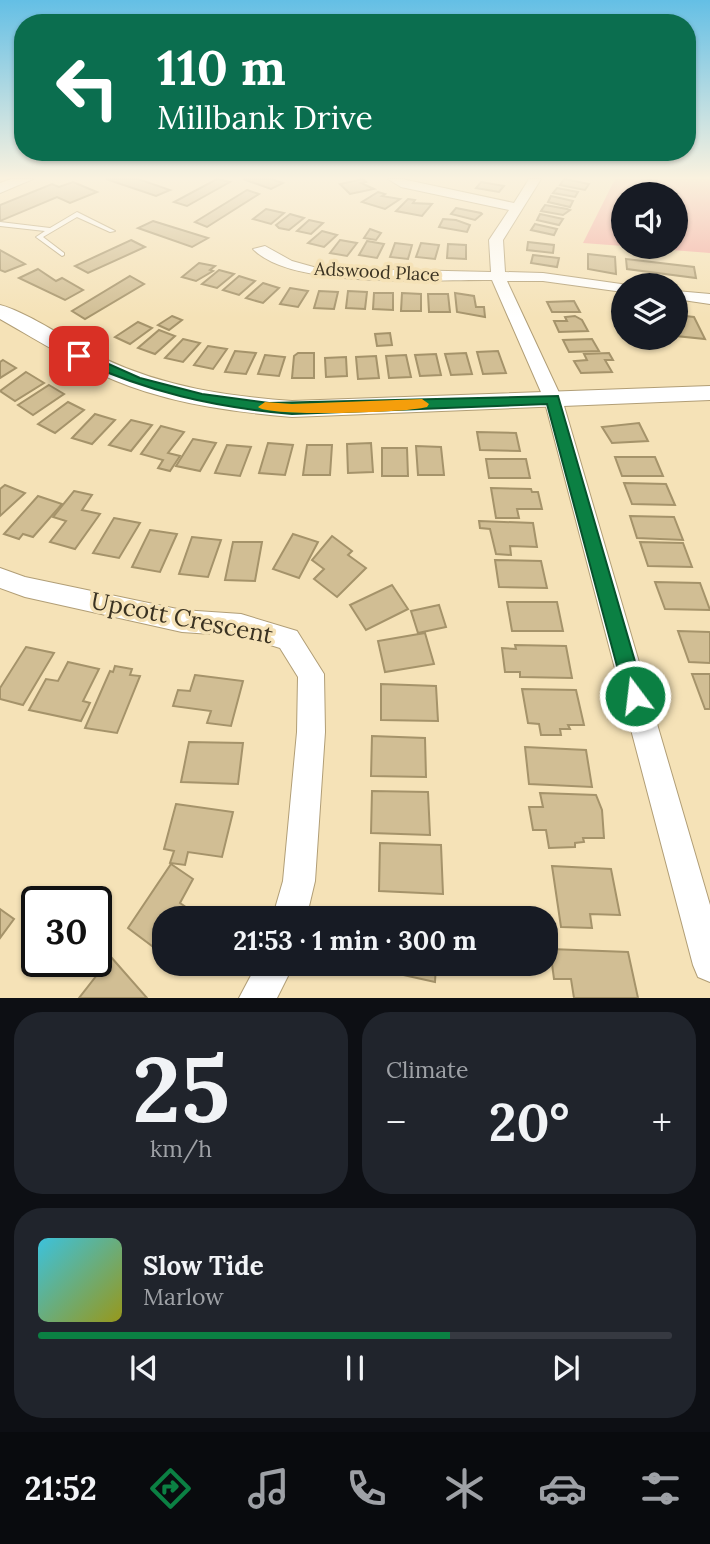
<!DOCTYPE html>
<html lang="en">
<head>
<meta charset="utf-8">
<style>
	body { margin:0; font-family:Lora,serif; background:#20242c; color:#f1f3f6; height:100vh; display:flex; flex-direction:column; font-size:26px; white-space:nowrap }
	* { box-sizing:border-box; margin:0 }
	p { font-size:23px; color:#9ea1a6 }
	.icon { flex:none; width:38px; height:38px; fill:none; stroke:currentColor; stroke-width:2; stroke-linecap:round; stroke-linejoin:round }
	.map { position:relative; height:998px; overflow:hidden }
	.drawer { display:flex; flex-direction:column; gap:14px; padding:14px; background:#0d0f14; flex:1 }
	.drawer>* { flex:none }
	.top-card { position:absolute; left:14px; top:14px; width:682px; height:147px; border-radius:28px; box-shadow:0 2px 5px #0004; background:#0b6e4f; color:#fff; overflow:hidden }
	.buttons { position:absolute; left:611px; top:182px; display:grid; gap:14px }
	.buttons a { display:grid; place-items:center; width:77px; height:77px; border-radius:50%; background:#171b24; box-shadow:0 2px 5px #0004; font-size:35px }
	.speed { position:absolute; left:21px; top:886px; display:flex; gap:14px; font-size:35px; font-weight:700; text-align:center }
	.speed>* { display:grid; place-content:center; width:91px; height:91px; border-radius:50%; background:#171b24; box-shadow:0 2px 5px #0004; line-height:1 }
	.speed .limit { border:4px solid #111; border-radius:10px; background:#fff; color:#111 }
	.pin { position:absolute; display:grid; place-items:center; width:60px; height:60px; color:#fff; margin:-30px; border-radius:14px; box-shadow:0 4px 10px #0006 }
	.me { position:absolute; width:77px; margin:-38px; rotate:345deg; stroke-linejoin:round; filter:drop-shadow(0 0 5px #0008) }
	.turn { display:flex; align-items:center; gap:24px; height:147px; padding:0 28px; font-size:32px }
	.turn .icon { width:91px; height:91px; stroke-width:2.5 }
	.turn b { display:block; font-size:49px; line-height:60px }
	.big { font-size:52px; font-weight:700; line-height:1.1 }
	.drawer .card { flex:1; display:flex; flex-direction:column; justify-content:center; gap:10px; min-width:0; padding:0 24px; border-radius:28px; background:#20242c }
	.drawer .dial { align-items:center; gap:0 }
	.dial b { font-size:91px; line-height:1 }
	.song { display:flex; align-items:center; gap:21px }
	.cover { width:84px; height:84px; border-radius:10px; background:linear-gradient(135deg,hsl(190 70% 55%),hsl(60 70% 35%)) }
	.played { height:7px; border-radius:4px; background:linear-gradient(90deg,#0b8043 65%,#363941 65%) }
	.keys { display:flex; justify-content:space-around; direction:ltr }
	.heat { display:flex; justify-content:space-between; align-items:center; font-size:38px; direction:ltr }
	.drawer .tiles { flex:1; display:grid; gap:14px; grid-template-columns:1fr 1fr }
	.card:last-child { grid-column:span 2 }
	.trip { position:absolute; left:152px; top:906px; width:406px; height:70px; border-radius:28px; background:#171b24; box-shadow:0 2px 5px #0004; font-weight:700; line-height:70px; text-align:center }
	.menu { display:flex; height:112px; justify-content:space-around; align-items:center; background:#090b0e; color:#9ea1a6 }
	.menu .icon { width:49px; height:49px }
	.menu .current { color:#0b8043 }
	.menu b { font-size:32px; color:#f1f3f6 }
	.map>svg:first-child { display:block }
	.green { fill:#f4aca4 }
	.building { fill:#d1be94; stroke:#a5936a; stroke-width:2 }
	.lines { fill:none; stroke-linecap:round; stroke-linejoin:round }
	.service-casing { stroke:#b19e76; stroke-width:2 }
	.minor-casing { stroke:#b19e76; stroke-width:2 }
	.tertiary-casing { stroke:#b19e76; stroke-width:2 }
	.secondary-casing { stroke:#b19e76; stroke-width:2 }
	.service { fill:#fff; fill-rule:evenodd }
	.minor { fill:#fff; fill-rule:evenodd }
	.tertiary { fill:#fff; fill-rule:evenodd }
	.secondary { fill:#fff; fill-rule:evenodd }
	.route { fill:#0b8043; stroke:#07532c; stroke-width:2 }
	.slow { fill:#f59e0b }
	.labels { text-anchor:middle; stroke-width:7; stroke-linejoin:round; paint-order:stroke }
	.far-street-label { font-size:18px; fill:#3a3221; stroke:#f5e2b7 }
	.near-street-label { font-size:24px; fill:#3a3221; stroke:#f5e2b7 }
</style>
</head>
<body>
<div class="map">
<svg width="710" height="998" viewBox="0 0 710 998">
	<rect width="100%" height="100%" fill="#f5e2b7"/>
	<path class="green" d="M615,179H710V253L633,247H676V194H623V246L583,243Z"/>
	<g class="building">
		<path d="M106,179H138L170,190L156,196Z"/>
		<path d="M217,179L230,182L187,206L174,202Z"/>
		<path d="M243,179H271L283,183L271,189Z"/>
		<path d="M363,179L366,182L361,183L374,189L350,194L340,184Z"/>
		<path d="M564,179L589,184L585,190L560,185Z"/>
		<path d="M73,182L97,192L70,203L57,197L0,221V205L52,184L59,187Z"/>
		<path d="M481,182L504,186L499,192L476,188Z"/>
		<path d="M557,188L578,192L575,197L553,193Z"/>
		<path d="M247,190L259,194L207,227L195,222Z"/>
		<path d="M378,192L385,194L382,196L400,199L385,209L362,202Z"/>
		<path d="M551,196L573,201L570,207L548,202Z"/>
		<path d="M408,199L415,200L413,203L432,204L422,216L396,211Z"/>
		<path d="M545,205L567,209L570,210L563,215L541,211Z"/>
		<path d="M456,208L481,213L482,214L475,220L451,214Z"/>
		<path d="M266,209L284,213L271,224L253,219Z"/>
		<path d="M290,214L304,218L289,230L279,228L276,225Z"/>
		<path d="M540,214L563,219L559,225L537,220Z"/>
		<path d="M443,219L456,220L470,225L467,232L439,227Z"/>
		<path d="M309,220L323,223L311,234L297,231Z"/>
		<path d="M153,221L208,238L192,247L138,228Z"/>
		<path d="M535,224L557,229L554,235L531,230Z"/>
		<path d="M370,229L381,233L376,240L364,238Z"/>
		<path d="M322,231L337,235L324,247L308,243Z"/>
		<path d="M131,240L145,247L88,273L75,266Z"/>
		<path d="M340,240L357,243L347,256L330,253Z"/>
		<path d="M367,241L384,244L377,258L359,255Z"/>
		<path d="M528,242L554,245L553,253L527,250Z"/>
		<path d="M395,243L412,245L408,259L390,257Z"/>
		<path d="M421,243L439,245L435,259L416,257Z"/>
		<path d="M448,244L466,245V259L447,258Z"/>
		<path d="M0,250L25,264L5,272L0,270Z"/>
		<path d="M588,254L615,257L616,274L588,269Z"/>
		<path d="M533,255L559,258L557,267L531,263Z"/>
		<path d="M626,259L694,267L696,278L627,269Z"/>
		<path d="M199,263L215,266L210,270L213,271L196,281L182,277Z"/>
		<path d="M38,269L56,281L62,278L83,290L65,300L19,278Z"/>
		<path d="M219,270L234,274L217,288L202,284Z"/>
		<path d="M130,276L144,284L85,319L72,311Z"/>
		<path d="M239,276L255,281L239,295L223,290Z"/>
		<path d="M263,283L279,288L263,303L246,298Z"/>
		<path d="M290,288L308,291L298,307L280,304Z"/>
		<path d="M319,291L338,292L334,309L314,308Z"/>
		<path d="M348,291L367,292L365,309L346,308Z"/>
		<path d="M374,293H393V310L373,309Z"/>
		<path d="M402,293L421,294V311H401Z"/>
		<path d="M455,293L474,296L476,307H484L485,317L457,312Z"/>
		<path d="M428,294H448L450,312H429Z"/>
		<path d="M574,301L580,312H552L547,302Z"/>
		<path d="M676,315L694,317L705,339L676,336Z"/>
		<path d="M172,316L182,320L169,330L158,325Z"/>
		<path d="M575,316L582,320L588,331L559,332L554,321H567L565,317Z"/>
		<path d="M138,322L152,328L130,344L115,337Z"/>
		<path d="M159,330L175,336L155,354L138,348Z"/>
		<path d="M390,333L392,345L377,346L375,334Z"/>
		<path d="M183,339L200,343L183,362L165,358Z"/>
		<path d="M592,339L599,351L569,352L563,340Z"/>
		<path d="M208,346L227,349L213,369L194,365Z"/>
		<path d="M235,351L256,353L246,374L225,372Z"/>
		<path d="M498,351L506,373L483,374L477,352Z"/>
		<path d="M298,353H314V378H292L294,356Z"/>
		<path d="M466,353L472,374L451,375L445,354Z"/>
		<path d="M609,353L613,360H605L612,372L581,373L574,361L587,360L584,354Z"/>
		<path d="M436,354L441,375L420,376L415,355Z"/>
		<path d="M265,355L285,357L279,376L258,374Z"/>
		<path d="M406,355L411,377L389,378L386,356Z"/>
		<path d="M376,356L379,378L358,379L356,357Z"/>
		<path d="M346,357L347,376L326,377L325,358Z"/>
		<path d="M3,360L16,368L0,378V362Z"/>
		<path d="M26,372L44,383L15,401L0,391Z"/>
		<path d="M49,385L64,394L33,415L18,405Z"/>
		<path d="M68,402L84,410L55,433L38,424Z"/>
		<path d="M95,414L115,420L92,444L72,438Z"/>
		<path d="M131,420L152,425L131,451L109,445Z"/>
		<path d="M639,423L648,441L612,443L602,427Z"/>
		<path d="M161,426L184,432L168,453L180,456L170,471L158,468L163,460L141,454Z"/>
		<path d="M477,432L516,433L520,451L480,450Z"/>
		<path d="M193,439L216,443L200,471L176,466Z"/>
		<path d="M268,443L293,445L285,475L259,473Z"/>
		<path d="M371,443L373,472L348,473L347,444Z"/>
		<path d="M227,445L251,447L240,476L215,473Z"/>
		<path d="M307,445H332L330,475H303Z"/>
		<path d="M416,446L441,447L444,475H418Z"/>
		<path d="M382,448H407L408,476H382Z"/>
		<path d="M615,457H655L663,476H622Z"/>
		<path d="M486,459H526L530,478H489Z"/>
		<path d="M624,483L666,484L675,505L632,504Z"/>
		<path d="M5,485L25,493L0,516V489Z"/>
		<path d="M491,488L531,489L532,492H538L542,509H517L519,518H496Z"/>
		<path d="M74,491L92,495L82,510L100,514L75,549L50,542L66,521L53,517Z"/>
		<path d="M38,496L62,504L33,537L23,534L19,539L4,534Z"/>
		<path d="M630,516L674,517L683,540L637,538Z"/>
		<path d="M114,518L140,523L119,558L93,553Z"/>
		<path d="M479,521L533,523L537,547L510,546L511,555L496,554L490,529L480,528Z"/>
		<path d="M150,530L177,534L160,572L132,567Z"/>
		<path d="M293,534L318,542L299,578L273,569Z"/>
		<path d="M332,536L352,551L348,555L366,568L337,597L314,579L324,569L312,560Z"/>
		<path d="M192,537L221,540L208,577L179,574Z"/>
		<path d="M233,542H262L255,581L225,580Z"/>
		<path d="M640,542L683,543L692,567L648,566Z"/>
		<path d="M495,560L541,561L547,588L499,587Z"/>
		<path d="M655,582L700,583L710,610L665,609Z"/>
		<path d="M392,585L408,609L366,630L350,605Z"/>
		<path d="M507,602H557L563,631H512Z"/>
		<path d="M439,605L446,627L418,633L411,611Z"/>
		<path d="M678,631L710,632V663L689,662Z"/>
		<path d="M425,633L434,664L385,672L378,641Z"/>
		<path d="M515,645L566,646L572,678L520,677V672H505L502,648L516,649Z"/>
		<path d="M26,647L54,653L23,705L0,699V688Z"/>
		<path d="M68,662L99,669L83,701L90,703L81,721L29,710L46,679L58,681Z"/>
		<path d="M115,666L132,669L130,675L140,676L117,733L85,728L110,671L113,672Z"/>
		<path d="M692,674H710V709H705Z"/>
		<path d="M195,675L243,681L231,726L207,723L211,711L173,706L178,690L190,691Z"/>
		<path d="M381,684L436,686L438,721L381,720Z"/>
		<path d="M522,689L576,690L584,725H568L570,729H560L561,735H541L539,724L528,723Z"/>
		<path d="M372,736L425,738L426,777L371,776Z"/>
		<path d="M189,742L243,743L238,784L181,782Z"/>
		<path d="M525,747L586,750L592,787L529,784Z"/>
		<path d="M372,791L428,792L430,835L371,833Z"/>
		<path d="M540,793L596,795L602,810L604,838H583L584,842L575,843V847L549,848L546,830H533L529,807H543Z"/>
		<path d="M176,804L233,812L222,857L188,852L185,865L170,863L174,851L164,849Z"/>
		<path d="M380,843L441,845L443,894L379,891Z"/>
		<path d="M171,864L193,879L180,903L203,919H164V955L128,928Z"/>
		<path d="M552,866L611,869L620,915L590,914L592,928L561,927Z"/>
		<path d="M0,909L14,919L0,938Z"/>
		<path d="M550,949L628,952L638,998H574L571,979H554Z"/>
		<path d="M111,957L147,998H79Z"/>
		<path d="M367,964H436L435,982L367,967Z"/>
	</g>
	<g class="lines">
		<defs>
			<path id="service" d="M77,212L115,231L110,232L77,217L43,237L64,253V255L62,256L36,237L45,231L0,226V222L50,228Z"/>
			<g id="minor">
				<path d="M388,179H402L514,203L529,179H541L503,240L505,272L543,273L628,285H623V292L543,281H507L562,399L710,905V982L698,977L693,965L544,399L492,280C436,279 292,290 253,249L265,246L292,261L317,268L491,272L489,240L509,210L401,187Z"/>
				<path d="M676,291L710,294V304L676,299Z"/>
				<path d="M0,568L25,577L182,610L241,614L297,631L324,674L325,732L315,881L306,919H272L283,881L297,732L298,677L280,648L241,636L182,632L25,597L0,588Z"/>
				<path d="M257,964H294L277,998H239Z"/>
			</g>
			<path id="tertiary" d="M0,305C28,312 75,345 105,359C164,387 227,396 292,401L710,386V400L292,417C236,412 181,405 129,386C83,369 42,343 0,319Z"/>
			<path id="secondary" d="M11,179H33L0,193V183Z"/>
		</defs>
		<use href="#service" class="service-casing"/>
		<use href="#minor" class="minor-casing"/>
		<use href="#tertiary" class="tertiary-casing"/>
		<use href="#secondary" class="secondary-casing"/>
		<use href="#service" class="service"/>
		<use href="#minor" class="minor"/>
		<use href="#tertiary" class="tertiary"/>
		<use href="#secondary" class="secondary"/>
	</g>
	<linearGradient id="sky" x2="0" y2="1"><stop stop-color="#64bfe5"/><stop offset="0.56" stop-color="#faf2df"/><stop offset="1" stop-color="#faf2df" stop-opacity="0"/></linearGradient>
	<rect width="710" height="318" fill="url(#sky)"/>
	<path class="route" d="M75,353H84L140,378L202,394L269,403L558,396L645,696L642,703L635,706L628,703L625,696L547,404L292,414C211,407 149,392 75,359Z"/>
	<path class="slow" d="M422,399L429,404L427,407C407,413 268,417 258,407L265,402L292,404Z"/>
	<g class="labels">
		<g class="far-street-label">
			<text transform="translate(377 272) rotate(3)" y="6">Adswood Place</text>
		</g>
		<g class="near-street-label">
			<text transform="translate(182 618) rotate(11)" y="8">Upcott Crescent</text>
		</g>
	</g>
</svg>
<div class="buttons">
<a><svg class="icon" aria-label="sound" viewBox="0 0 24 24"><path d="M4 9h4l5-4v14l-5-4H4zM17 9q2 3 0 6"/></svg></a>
<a><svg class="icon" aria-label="layers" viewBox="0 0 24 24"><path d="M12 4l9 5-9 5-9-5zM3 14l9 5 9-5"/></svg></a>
</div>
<div class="speed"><div class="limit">30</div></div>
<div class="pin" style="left:79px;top:356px;background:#d93025"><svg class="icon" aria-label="arrive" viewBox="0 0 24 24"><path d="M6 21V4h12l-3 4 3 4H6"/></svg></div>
<svg class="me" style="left:635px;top:696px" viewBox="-20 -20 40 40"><circle r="17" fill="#0b8043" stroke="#fff" stroke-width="3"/><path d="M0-11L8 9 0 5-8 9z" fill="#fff"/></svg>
<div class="trip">21:53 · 1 min · 300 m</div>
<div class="top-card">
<div class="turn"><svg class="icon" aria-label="left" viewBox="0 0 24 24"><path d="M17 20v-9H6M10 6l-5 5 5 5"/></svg><div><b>110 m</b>Millbank Drive</div></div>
</div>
</div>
<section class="drawer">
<div class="tiles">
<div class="card dial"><b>25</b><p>km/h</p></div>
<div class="card"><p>Climate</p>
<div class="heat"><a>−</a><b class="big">20°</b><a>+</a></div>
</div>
<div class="card">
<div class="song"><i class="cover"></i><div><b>Slow Tide</b><p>Marlow</p></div></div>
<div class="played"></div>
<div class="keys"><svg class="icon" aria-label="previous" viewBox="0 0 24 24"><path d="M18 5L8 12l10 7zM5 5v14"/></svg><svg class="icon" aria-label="pause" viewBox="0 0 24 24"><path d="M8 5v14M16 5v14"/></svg><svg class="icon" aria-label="next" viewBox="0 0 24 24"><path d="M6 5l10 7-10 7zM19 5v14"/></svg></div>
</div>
</div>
</section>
<nav class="menu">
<b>21:52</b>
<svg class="icon current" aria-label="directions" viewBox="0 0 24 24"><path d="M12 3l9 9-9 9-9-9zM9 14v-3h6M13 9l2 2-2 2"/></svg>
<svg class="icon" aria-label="music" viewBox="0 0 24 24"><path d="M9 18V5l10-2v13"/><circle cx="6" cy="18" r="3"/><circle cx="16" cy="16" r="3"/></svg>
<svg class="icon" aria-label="phone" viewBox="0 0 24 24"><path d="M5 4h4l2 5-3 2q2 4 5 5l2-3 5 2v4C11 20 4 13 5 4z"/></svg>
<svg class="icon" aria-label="climate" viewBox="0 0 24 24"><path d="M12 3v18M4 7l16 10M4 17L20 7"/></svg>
<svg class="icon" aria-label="car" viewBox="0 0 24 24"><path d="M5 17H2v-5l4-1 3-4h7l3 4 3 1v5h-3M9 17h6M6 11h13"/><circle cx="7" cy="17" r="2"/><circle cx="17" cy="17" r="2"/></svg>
<svg class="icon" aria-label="filters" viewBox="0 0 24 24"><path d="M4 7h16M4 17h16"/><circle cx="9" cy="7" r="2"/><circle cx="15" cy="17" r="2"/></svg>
</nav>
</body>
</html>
